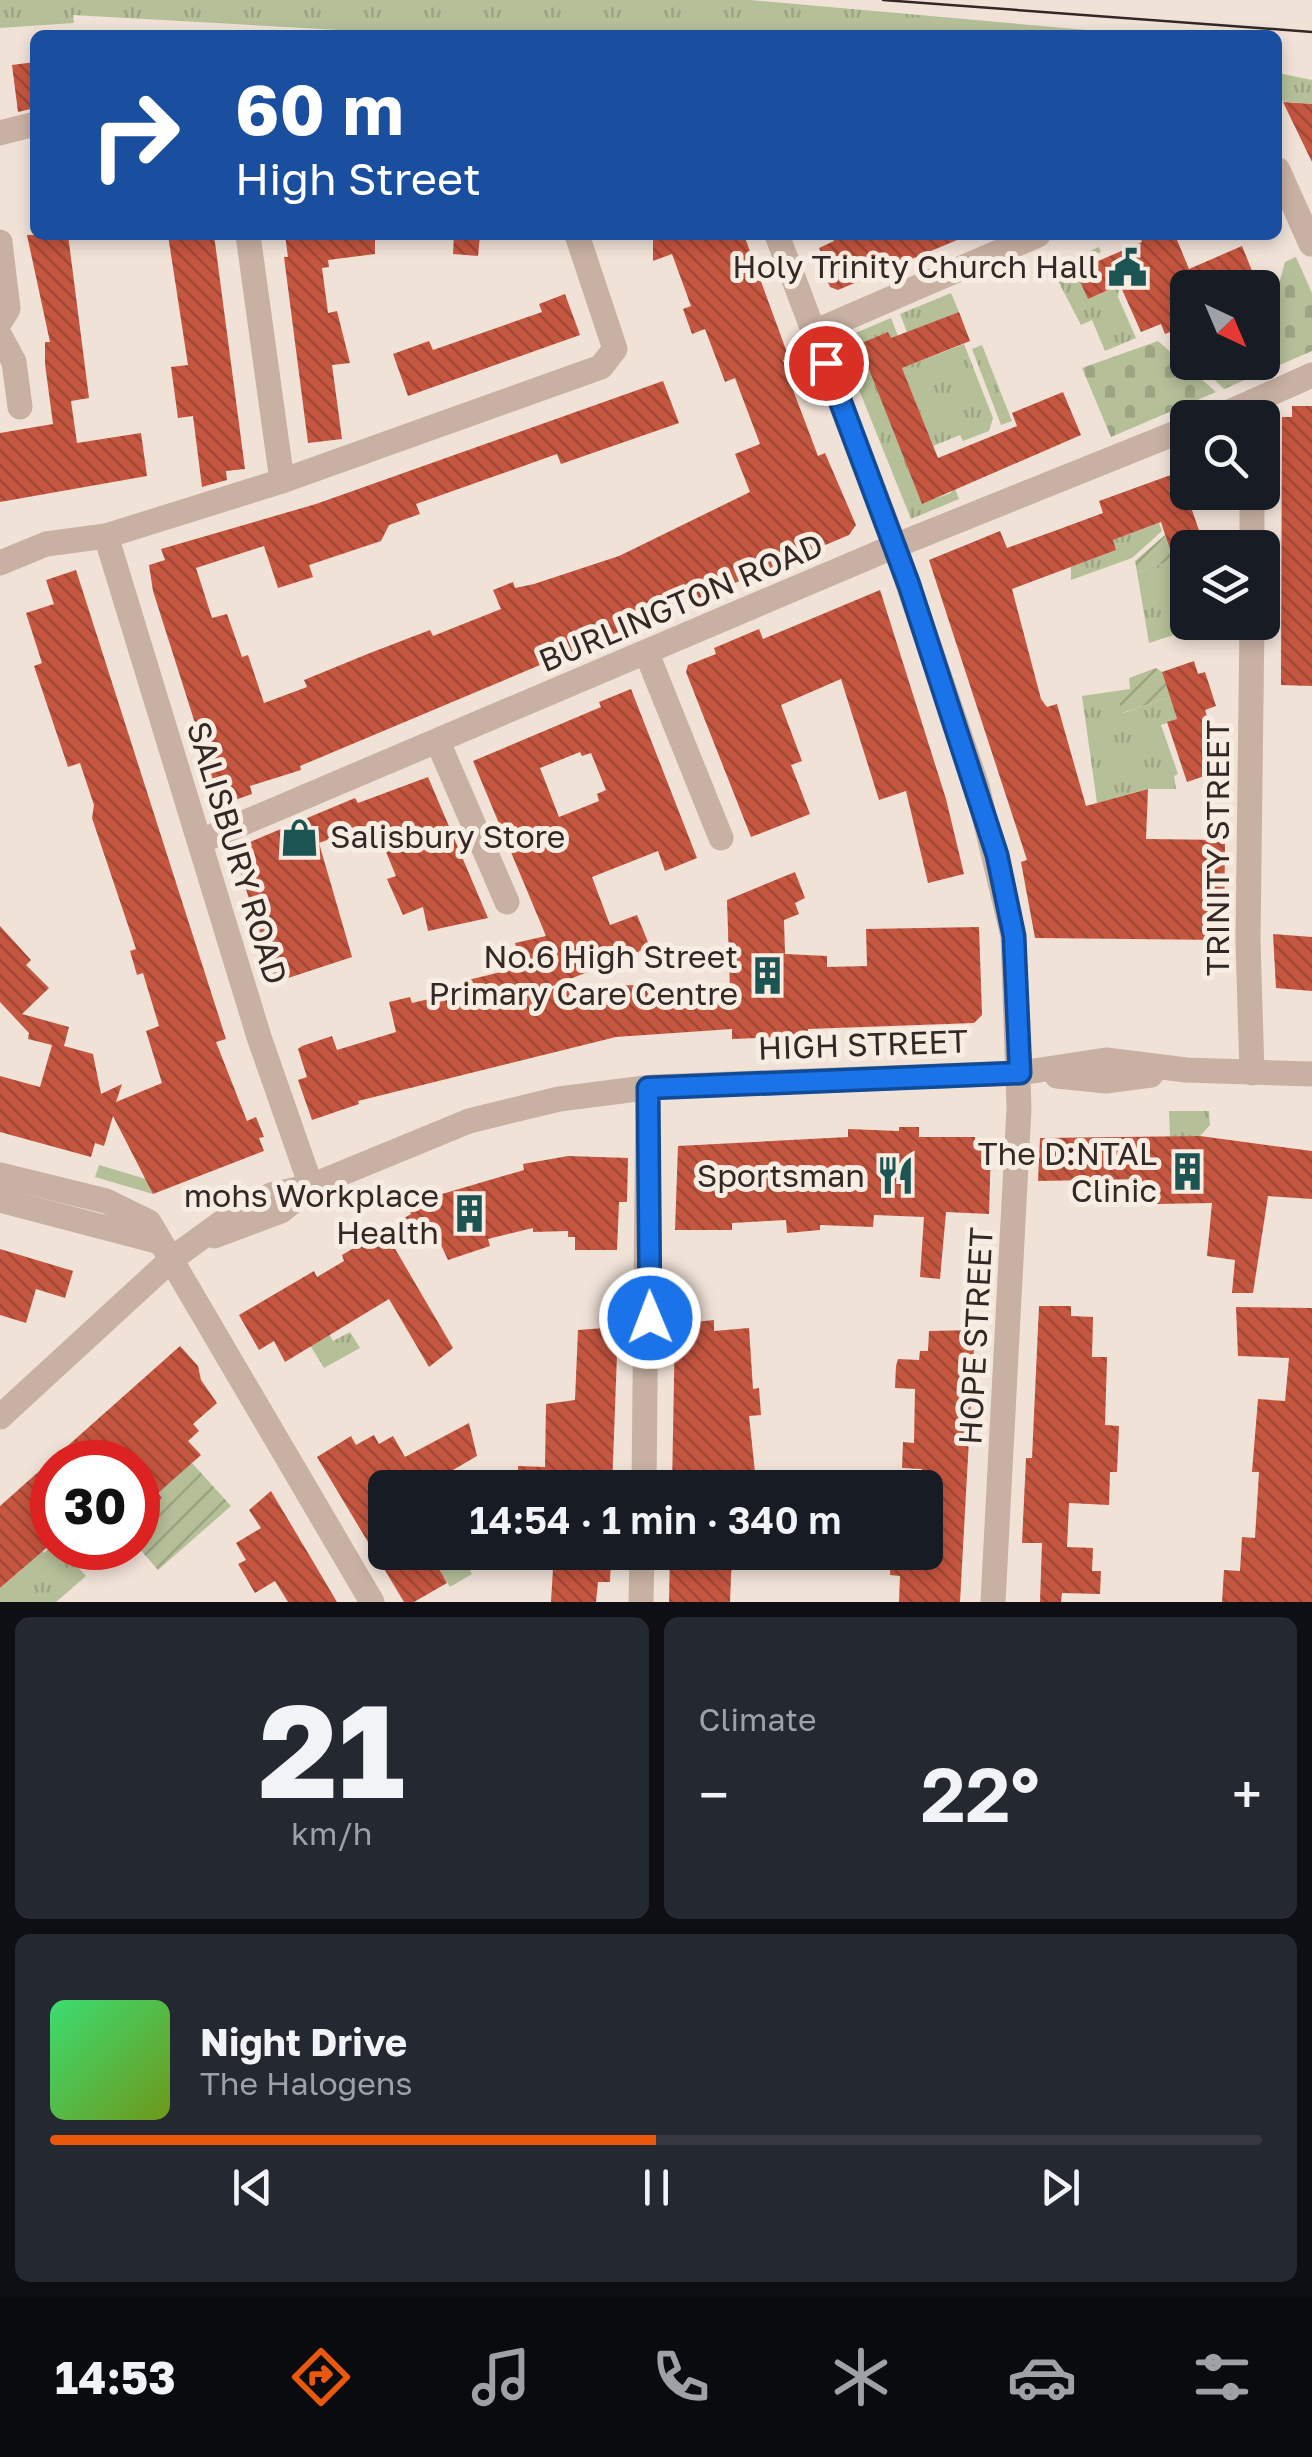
<!DOCTYPE html>
<html lang="en">
<head>
<meta charset="utf-8">
<style>
	body { margin:0; font-family:"Golos Text",sans-serif; background:#242831; color:#f1f3f6; height:100vh; display:flex; flex-direction:column; font-size:38px; white-space:nowrap }
	* { box-sizing:border-box; margin:0 }
	p { font-size:32px; color:#9ea1a6 }
	.icon { flex:none; width:55px; height:55px; fill:none; stroke:currentColor; stroke-width:2; stroke-linecap:round; stroke-linejoin:round }
	.map { position:relative; height:1602px; overflow:hidden }
	.details { display:flex; flex-direction:column; gap:15px; padding:15px; background:#0d0f14; flex:1 }
	.details>* { flex:none }
	.hud { position:absolute; left:30px; top:30px; width:1252px; height:210px; border-radius:15px; box-shadow:0 5px 15px #0003; background:#1a4fa0; color:#fff; overflow:hidden }
	.needle { width:65px; rotate:136deg }
	.controls { position:absolute; left:1170px; top:270px; display:grid; gap:20px }
	.controls a { display:grid; place-items:center; width:110px; height:110px; border-radius:15px; background:#171b24; box-shadow:0 5px 15px #0003; font-size:50px }
	.speed { position:absolute; left:30px; top:1440px; display:flex; gap:20px; font-size:50px; font-weight:700; text-align:center }
	.speed>* { display:grid; place-content:center; width:130px; height:130px; border-radius:50%; background:#171b24; box-shadow:0 5px 15px #0003; line-height:1 }
	.speed .limit { border:15px solid #d22; background:#fff; color:#111 }
	.pin { position:absolute; display:grid; place-items:center; width:85px; height:85px; color:#fff; margin:-42px; border:5px solid #fff; border-radius:50%; box-shadow:0 2px 10px #0007 }
	.me { position:absolute; width:110px; margin:-55px; rotate:359deg; stroke-linejoin:round; filter:drop-shadow(0 0 8px #0008) }
	.turn { display:flex; align-items:center; gap:35px; height:210px; padding:0 40px; font-size:45px }
	.turn .icon { width:130px; height:130px; stroke-width:2.5 }
	.turn b { display:block; font-size:70px; line-height:85px }
	.big { font-size:75px; font-weight:600; line-height:1.1 }
	.details .card { flex:1; display:flex; flex-direction:column; justify-content:center; gap:15px; min-width:0; padding:0 35px; border-radius:15px; background:#242831 }
	.details .dial { align-items:center; gap:0 }
	.dial b { font-size:130px; line-height:1 }
	.song { display:flex; align-items:center; gap:30px }
	.cover { width:120px; height:120px; border-radius:15px; background:linear-gradient(135deg,hsl(140 70% 55%),hsl(80 70% 35%)) }
	.played { height:10px; border-radius:5px; background:linear-gradient(90deg,#ea580c 50%,#363941 50%) }
	.keys { display:flex; justify-content:space-around; direction:ltr }
	.heat { display:flex; justify-content:space-between; align-items:center; font-size:55px; direction:ltr }
	.details .tiles { flex:1; display:grid; gap:15px; grid-template-columns:1fr 1fr }
	.card:last-child { grid-column:span 2 }
	.trip { position:absolute; left:368px; top:1470px; width:575px; height:100px; border-radius:15px; background:#171b24; box-shadow:0 5px 15px #0003; font-weight:600; line-height:100px; text-align:center }
	.menu { display:flex; height:160px; justify-content:space-around; align-items:center; background:#090b0e; color:#9ea1a6 }
	.menu .icon { width:70px; height:70px }
	.menu .active { color:#ea580c }
	.menu b { font-size:45px; color:#f1f3f6 }
	.map>svg:first-child { display:block }
	.grass { fill:url(#grass-tufts) }
	.cemetery { fill:url(#cemetery-stones) }
	.garden { fill:url(#garden-furrows) }
	.building { fill:url(#building-back-hatch); fill-rule:evenodd }
	.lines { fill:none; stroke-linecap:round; stroke-linejoin:round }
	.minor { stroke:#c8b1a3; stroke-width:25 }
	.tertiary { stroke:#c8b1a3; stroke-width:25 }
	.tram { stroke:#332825; stroke-width:2.5 }
	.route-casing { stroke:#114b97; stroke-width:25 }
	.route { stroke:#1a73e8; stroke-width:18 }
	.labels { text-anchor:middle; stroke-width:10; stroke-linejoin:round; paint-order:stroke }
	.poi-label { font-size:32px; fill:#332825; stroke:#f8ede3; text-anchor:end }
	.street-label { font-size:32px; fill:#332825; stroke:#f8ede3 }
</style>
</head>
<body>
<div class="map">
<svg width="1312" height="1602" viewBox="0 0 1312 1602">
	<defs>
		<pattern id="grass-tufts" width="24" height="20" patternUnits="userSpaceOnUse" patternTransform="scale(2.5)"><rect width="24" height="20" fill="#b5bf98"/><path d="M3 7l-1-3M5 7V3M7 7l1-3M15 17l-1-3M17 17v-4M19 17l1-3" fill="none" stroke="#9ca483"/></pattern>
		<pattern id="cemetery-stones" width="16" height="16" patternUnits="userSpaceOnUse" patternTransform="scale(2.5)"><rect width="16" height="16" fill="#b5bf98"/><path d="M2 7V4a2 2 0 0 1 4 0v3zM10 15v-3a2 2 0 0 1 4 0v3z" fill="#9ca483"/></pattern>
		<pattern id="garden-furrows" width="10" height="10" patternUnits="userSpaceOnUse" patternTransform="scale(2.5)"><rect width="10" height="10" fill="#b5bf98"/><path d="M-1 1l2-2M0 10L10 0M9 11l2-2" fill="none" stroke="#9ca483"/></pattern>
		<pattern id="building-back-hatch" width="6" height="6" patternUnits="userSpaceOnUse" patternTransform="scale(2.5)"><rect width="6" height="6" fill="#c55640"/><path d="M-1 5l2 2M0 0l6 6M5-1l2 2" fill="none" stroke="#a14735"/></pattern>
	</defs>
	<rect width="100%" height="100%" fill="#f0e2d7"/>
	<g class="grass">
		<path d="M0,0H750L1143,35H428L73,15L74,23L0,28Z"/>
		<path d="M1278,73L1312,80V104L1278,101Z"/>
		<path d="M1099,247L1101,252L1068,267L1072,276L1077,274L1088,299L1120,286L1118,297L1136,338L1105,351L1092,320L1081,325L1055,275L1064,262Z"/>
		<path d="M951,293L959,312L907,332L900,314Z"/>
		<path d="M891,318L898,336L891,338L888,332L859,344L922,503L951,493L954,486L959,499L911,519L839,340Z"/>
		<path d="M964,344L993,418L989,431L963,441L960,435L933,446L902,368Z"/>
		<path d="M982,345L1012,421L1001,425L972,349Z"/>
		<path d="M1159,523L1162,531L1132,558L1071,580V567L1116,550L1113,540Z"/>
		<path d="M1173,560L1181,582L1170,586L1186,631L1149,643L1137,572Z"/>
		<path d="M1116,691L1123,713L1170,697L1177,719L1161,725L1178,774L1174,776L1176,789H1147L1097,803L1082,696Z"/>
		<path d="M1169,1111H1209L1210,1125L1200,1136L1170,1137Z"/>
		<path d="M99,1165L146,1179L153,1194L95,1177Z"/>
		<path d="M314,1307L333,1341L350,1332L360,1348L324,1368L294,1319Z"/>
		<path d="M29,1535L44,1553L52,1546L61,1548L86,1576L56,1602H0V1588L21,1570L8,1554Z"/>
		<path d="M430,1553H460L472,1574L450,1587Z"/>
	</g>
	<g class="cemetery">
		<path d="M1296,257L1312,293V351L1224,389L1197,363L1262,362L1263,301L1276,295L1285,262Z"/>
		<path d="M1158,341L1216,392L1111,437L1082,368Z"/>
	</g>
	<g class="garden">
		<path d="M1165,535L1173,560L1137,572L1135,561Z"/>
		<path d="M1156,668L1162,672L1170,697L1122,713L1116,691L1130,689L1129,678Z"/>
		<path d="M192,1463L231,1506L158,1570L138,1547V1534L144,1528L138,1520L162,1498L156,1490Z"/>
	</g>
	<g class="building">
		<path d="M35,62V108L18,112L12,65Z"/>
		<path d="M1283,102L1312,104V162Z"/>
		<path d="M27,235H68L89,398L71,401L77,443L141,433L147,476L0,502V433L53,424L45,364V342H50Z"/>
		<path d="M168,235H214L245,469L226,471L227,480L202,487L193,416L178,418L171,367L188,365Z"/>
		<path d="M285,235H375V254L328,260L329,267L322,268L328,313L337,311L350,363L332,365L342,439L308,443L284,257H288Z"/>
		<path d="M454,235H480L478,256L453,254Z"/>
		<path d="M653,235H744L789,358L783,360L793,390L818,456L825,453L856,525L849,535L300,766L301,770L250,786L252,794L221,805L153,591L149,565L165,560L161,549L316,504L663,381L679,423L561,464L557,454L416,504L420,514L389,525L381,541L309,565L313,577L278,588L264,546L196,568L212,618L227,614L242,657L248,655L264,703L307,687L304,680L370,653L430,630L433,636L501,609L493,590L513,582L515,588L534,584L619,556L750,492L735,454L760,444L735,378L725,382L705,329L692,334L683,309L691,306L672,254L653,261Z"/>
		<path d="M831,235H969L838,290L830,287L821,264L825,262L819,248L834,241Z"/>
		<path d="M1139,235H1175L1189,269L1242,246L1259,288H1188V325L1165,334L1161,324L1141,332L1120,285L1088,299L1072,264L1093,255L1096,262L1142,242Z"/>
		<path d="M565,294L580,335L408,396L393,354L429,341L433,350L542,312L539,304Z"/>
		<path d="M959,312L970,341L902,368L938,458L1017,426L1012,413L1063,392L1081,435L922,504L859,344L888,332L891,338Z"/>
		<path d="M1292,406H1312V686L1281,685L1282,417H1292Z"/>
		<path d="M1179,472L1205,548H1188V589L1183,590L1161,522L1113,540L1116,550L1012,589L1041,699L1047,707L1057,704L1086,806L1148,789L1146,839L1225,840L1224,940L1035,938L1021,862L1027,860L929,560L1000,531L1007,548L1057,530L1103,513L1099,501Z"/>
		<path d="M76,570L226,1039L216,1042L247,1121L256,1117L264,1137L259,1138L264,1151L153,1194L113,1116L104,1146L95,1143L91,1157L0,1132V1076L40,1087L52,1045L28,1039L29,1033L0,1002V926L31,960L26,965L49,988L22,1014L69,1027L64,1046L93,1054L101,1094L122,1084L116,1102L162,1083L146,1031L159,1026L143,973L137,975L130,951L136,949L92,818L94,805L80,763L68,767L34,666L42,663L26,613L54,604L46,580Z"/>
		<path d="M880,590L946,799L964,874L928,883L906,791L879,800L841,679L781,705L802,761L791,765L810,814L751,837L686,672L688,665L716,654L714,648L759,629L763,639Z"/>
		<path d="M1194,661L1198,674L1205,672L1216,706L1205,710L1220,756L1215,758L1219,771L1187,782L1167,722L1177,719L1162,672Z"/>
		<path d="M631,689L697,858L665,871L658,851L592,877L610,925L637,915L650,947L545,989L658,984V999L730,991L727,900L795,872L805,898L795,903L799,914L784,920L785,954L827,956V967L867,966L866,929L979,927L982,1015L974,1023L808,1029V1036L732,1039V1029L616,1037L358,1101L359,1104L312,1120L298,1080L307,1077L298,1049L302,1046L332,1036L337,1050L396,1032L389,1002L410,997L412,1003L467,990L464,981L521,967L515,943L546,936L473,761L601,707L599,702ZM580,752L582,756L591,753L606,790L597,794L599,801L559,817L540,768Z"/>
		<path d="M428,777L488,918L428,931L423,907L403,915L387,879L396,876L374,823L319,843L352,957L276,982L233,849L355,798L358,803Z"/>
		<path d="M1273,934L1312,937V991L1276,988Z"/>
		<path d="M899,1127H919V1137H975V1145H991L989,1214L946,1212L940,1279L920,1277L924,1217L874,1215L873,1227L820,1225V1230L787,1233L786,1220L732,1223V1230H675L678,1146L848,1137V1129L899,1131Z"/>
		<path d="M1200,1136L1312,1151V1199L1268,1196L1253,1293H1232L1235,1260L1207,1256L1212,1203L1156,1204L1155,1188L1142,1189V1179L1038,1181L1040,1138Z"/>
		<path d="M568,1156L628,1158L627,1202H619L617,1250H575V1237H568V1231L533,1232V1228L488,1239L490,1246L448,1260L436,1234L394,1247L453,1348L429,1367L389,1299L285,1362L274,1341L259,1350L239,1315L314,1271L317,1277L344,1261L342,1255L411,1214L408,1204L524,1170L523,1164Z"/>
		<path d="M0,1249L73,1271L65,1298L36,1289L26,1323L0,1315Z"/>
		<path d="M1039,1306H1071V1316L1093,1317L1092,1357H1107L1105,1425L1119,1426L1117,1472H1110L1109,1505L1069,1503L1067,1547L1093,1548L1092,1571H1101L1100,1594L1062,1593L1061,1602H1040L1042,1543H1022L1026,1458H1032Z"/>
		<path d="M1236,1307L1312,1308V1602H1222L1224,1570L1240,1571L1242,1537L1255,1538L1259,1472H1252L1258,1399L1285,1401L1289,1358L1238,1356Z"/>
		<path d="M714,1320V1331L749,1328L753,1389L759,1388L761,1415L749,1416L755,1472H750L745,1485L672,1488L675,1324Z"/>
		<path d="M618,1327L612,1488H518V1466L545,1467L546,1404L575,1400L578,1330Z"/>
		<path d="M975,1330L960,1602H899L900,1576L890,1575L891,1552H925V1480H921L922,1469L902,1468L903,1442L914,1443L915,1389L895,1388L896,1366L898,1359L919,1360L920,1351H928L929,1331Z"/>
		<path d="M180,1346L198,1366L201,1380L217,1403L193,1424L199,1431L188,1441L201,1455L158,1493L162,1498L138,1520V1462H52V1543L0,1588V1506Z"/>
		<path d="M469,1423L477,1456L422,1488H385V1552H430L447,1583L414,1602H404L317,1457L351,1436L356,1445L374,1435L379,1444L393,1436L405,1457Z"/>
		<path d="M271,1491L308,1553L337,1602H288L275,1581L255,1593L238,1564L246,1560L236,1543L261,1528L249,1510Z"/>
		<path d="M554,1552H611L610,1582H598L596,1602H551Z"/>
		<path d="M670,1552H732L730,1602H669Z"/>
	</g>
	<g class="lines">
		<g class="minor">
			<path d="M0,133L35,124"/>
			<path d="M1278,170L1311,244"/>
			<path d="M248,235L282,481"/>
			<path d="M777,235L895,546L977,786L1013,936L1019,1108L993,1602"/>
			<path d="M0,242L8,309L0,322"/>
			<path d="M814,332L1038,235"/>
			<path d="M0,336L14,362L20,407"/>
			<path d="M1215,418L1252,402"/>
			<path d="M1252,418V402L1312,375"/>
			<path d="M106,536L259,1037L311,1186"/>
			<path d="M1252,548V492"/>
			<path d="M0,563L46,544L106,536L282,481L601,367L615,349L577,235"/>
			<path d="M647,654L721,838"/>
			<path d="M438,742L507,902"/>
			<path d="M201,841L895,546L1188,428"/>
			<path d="M1252,1073L1248,940L1252,622"/>
			<path d="M0,1175L106,1201L149,1222L372,1602"/>
			<path d="M0,1200L156,1241"/>
			<path d="M644,1488L648,1088"/>
			<path d="M641,1602L642,1552"/>
		</g>
		<g class="tertiary">
			<path d="M1057,1076L1106,1081L1151,1075"/>
			<path d="M214,1236L281,1211L307,1190"/>
			<path d="M0,1417L173,1258L238,1211L271,1195L311,1186L469,1121L559,1099L653,1087L1020,1073L1106,1060L1186,1070L1312,1074"/>
		</g>
		<path class="tram" d="M883,0L1312,32"/>
	</g>
	<g class="lines">
		<defs>
			<path id="route" d="M650,1318L648,1088L1020,1073L1014,936L997,855L909,585L826,363"/>
		</defs>
		<use href="#route" class="route-casing"/>
		<use href="#route" class="route"/>
	</g>
	<defs>
		<symbol id="civic-bare" viewBox="-9 -9 18 18"><path d="M-.6-6.5H3V-4.5H.6V-3L4-1V1h2V6H-6V1h2V-1L-.6-3ZM-1.2 2.5V6h2.4V2.5Z" fill="#1c5453" stroke="#f8ede3" stroke-width="2.5" paint-order="stroke"/></symbol>
		<symbol id="shop-bare" viewBox="-9 -9 18 18"><path d="M-5-2.5h2.3a2.7 3.5 0 0 1 5.4 0H5L5.5 6h-11ZM-1.5-2.5h3a1.5 2.3 0 0 0-3 0Z" fill="#1c5453" stroke="#f8ede3" stroke-width="2.5" paint-order="stroke"/></symbol>
		<symbol id="building-bare" viewBox="-9 -9 18 18"><path d="M-4-6H4V6H1V3H-1V6H-4ZM-2.5-4.3h1.7v1.8h-1.7ZM.8-4.3h1.7v1.8H.8ZM-2.5-1h1.7V.8h-1.7ZM.8-1h1.7V.8H.8Z" fill="#1c5453" stroke="#f8ede3" stroke-width="2.5" paint-order="stroke"/></symbol>
		<symbol id="restaurant-bare" viewBox="-9 -9 18 18"><path d="M-5-6h1v4h1v-4h1v4h1v-4h1v5L-1.5 .5V6h-2V.5L-5-1ZM5-6V6H3V1.5H1.5Q1.5-4 5-6Z" fill="#1c5453" stroke="#f8ede3" stroke-width="2.5" paint-order="stroke"/></symbol>
	</defs>
	<g fill-rule="evenodd">
		<use href="#civic-bare" x="1100" y="240" width="55" height="55"/>
		<use href="#shop-bare" x="272" y="810" width="55" height="55"/>
		<use href="#building-bare" x="740" y="948" width="55" height="55"/>
		<use href="#building-bare" x="1160" y="1144" width="55" height="55"/>
		<use href="#restaurant-bare" x="868" y="1148" width="55" height="55"/>
		<use href="#building-bare" x="442" y="1186" width="55" height="55"/>
	</g>
	<g class="labels">
		<g class="poi-label">
			<text x="1098" y="278">Holy Trinity Church Hall</text>
			<text x="330" y="848" text-anchor="start">Salisbury Store</text>
			<text x="738" y="968">No.6 High Street<tspan x="738" dy="37">Primary Care Centre</tspan></text>
			<text x="1157" y="1165">The D:NTAL<tspan x="1157" dy="37">Clinic</tspan></text>
			<text x="865" y="1187">Sportsman</text>
			<text x="439" y="1207">mohs Workplace<tspan x="439" dy="37">Health</tspan></text>
		</g>
		<g class="street-label">
			<text transform="translate(681 603) rotate(-23)" y="11">BURLINGTON ROAD</text>
			<text transform="translate(1218 848) rotate(-90)" y="11">TRINITY STREET</text>
			<text transform="translate(237 853) rotate(73)" y="11">SALISBURY ROAD</text>
			<text transform="translate(863 1045) rotate(-2)" y="11">HIGH STREET</text>
			<text transform="translate(976 1336) rotate(-87)" y="11">HOPE STREET</text>
		</g>
	</g>
</svg>
<div class="controls">
<a><svg class="needle" viewBox="-14 -14 28 28"><path d="M0-13l5 13h-10z" fill="#e53935"/><path d="M0 13l5-13h-10z" fill="#9ea1a6"/></svg></a>
<a><svg class="icon" aria-label="search" viewBox="0 0 24 24"><circle cx="10" cy="10" r="6"/><path d="M15 15l6 6"/></svg></a>
<a><svg class="icon" aria-label="layers" viewBox="0 0 24 24"><path d="M12 4l9 5-9 5-9-5zM3 14l9 5 9-5"/></svg></a>
</div>
<div class="speed"><div class="limit">30</div></div>
<div class="pin" style="left:826px;top:363px;background:#d93025"><svg class="icon" aria-label="arrive" viewBox="0 0 24 24"><path d="M6 21V4h12l-3 4 3 4H6"/></svg></div>
<svg class="me" style="left:650px;top:1318px" viewBox="-20 -20 40 40"><circle r="17" fill="#1a73e8" stroke="#fff" stroke-width="3"/><path d="M0-11L8 9 0 5-8 9z" fill="#fff"/></svg>
<div class="trip">14:54 · 1 min · 340 m</div>
<div class="hud">
<div class="turn"><svg class="icon" aria-label="right" viewBox="0 0 24 24"><path d="M7 20v-9h11M14 6l5 5-5 5"/></svg><div><b>60 m</b>High Street</div></div>
</div>
</div>
<section class="details">
<div class="tiles">
<div class="card dial"><b>21</b><p>km/h</p></div>
<div class="card"><p>Climate</p>
<div class="heat"><a>−</a><b class="big">22°</b><a>+</a></div>
</div>
<div class="card">
<div class="song"><i class="cover"></i><div><b>Night Drive</b><p>The Halogens</p></div></div>
<div class="played"></div>
<div class="keys"><svg class="icon" aria-label="previous" viewBox="0 0 24 24"><path d="M18 5L8 12l10 7zM5 5v14"/></svg><svg class="icon" aria-label="pause" viewBox="0 0 24 24"><path d="M8 5v14M16 5v14"/></svg><svg class="icon" aria-label="next" viewBox="0 0 24 24"><path d="M6 5l10 7-10 7zM19 5v14"/></svg></div>
</div>
</div>
</section>
<nav class="menu">
<b>14:53</b>
<svg class="icon active" aria-label="directions" viewBox="0 0 24 24"><path d="M12 3l9 9-9 9-9-9zM9 14v-3h6M13 9l2 2-2 2"/></svg>
<svg class="icon" aria-label="music" viewBox="0 0 24 24"><path d="M9 18V5l10-2v13"/><circle cx="6" cy="18" r="3"/><circle cx="16" cy="16" r="3"/></svg>
<svg class="icon" aria-label="phone" viewBox="0 0 24 24"><path d="M5 4h4l2 5-3 2q2 4 5 5l2-3 5 2v4C11 20 4 13 5 4z"/></svg>
<svg class="icon" aria-label="climate" viewBox="0 0 24 24"><path d="M12 3v18M4 7l16 10M4 17L20 7"/></svg>
<svg class="icon" aria-label="car" viewBox="0 0 24 24"><path d="M5 17H2v-5l4-1 3-4h7l3 4 3 1v5h-3M9 17h6M6 11h13"/><circle cx="7" cy="17" r="2"/><circle cx="17" cy="17" r="2"/></svg>
<svg class="icon" aria-label="filters" viewBox="0 0 24 24"><path d="M4 7h16M4 17h16"/><circle cx="9" cy="7" r="2"/><circle cx="15" cy="17" r="2"/></svg>
</nav>
</body>
</html>
